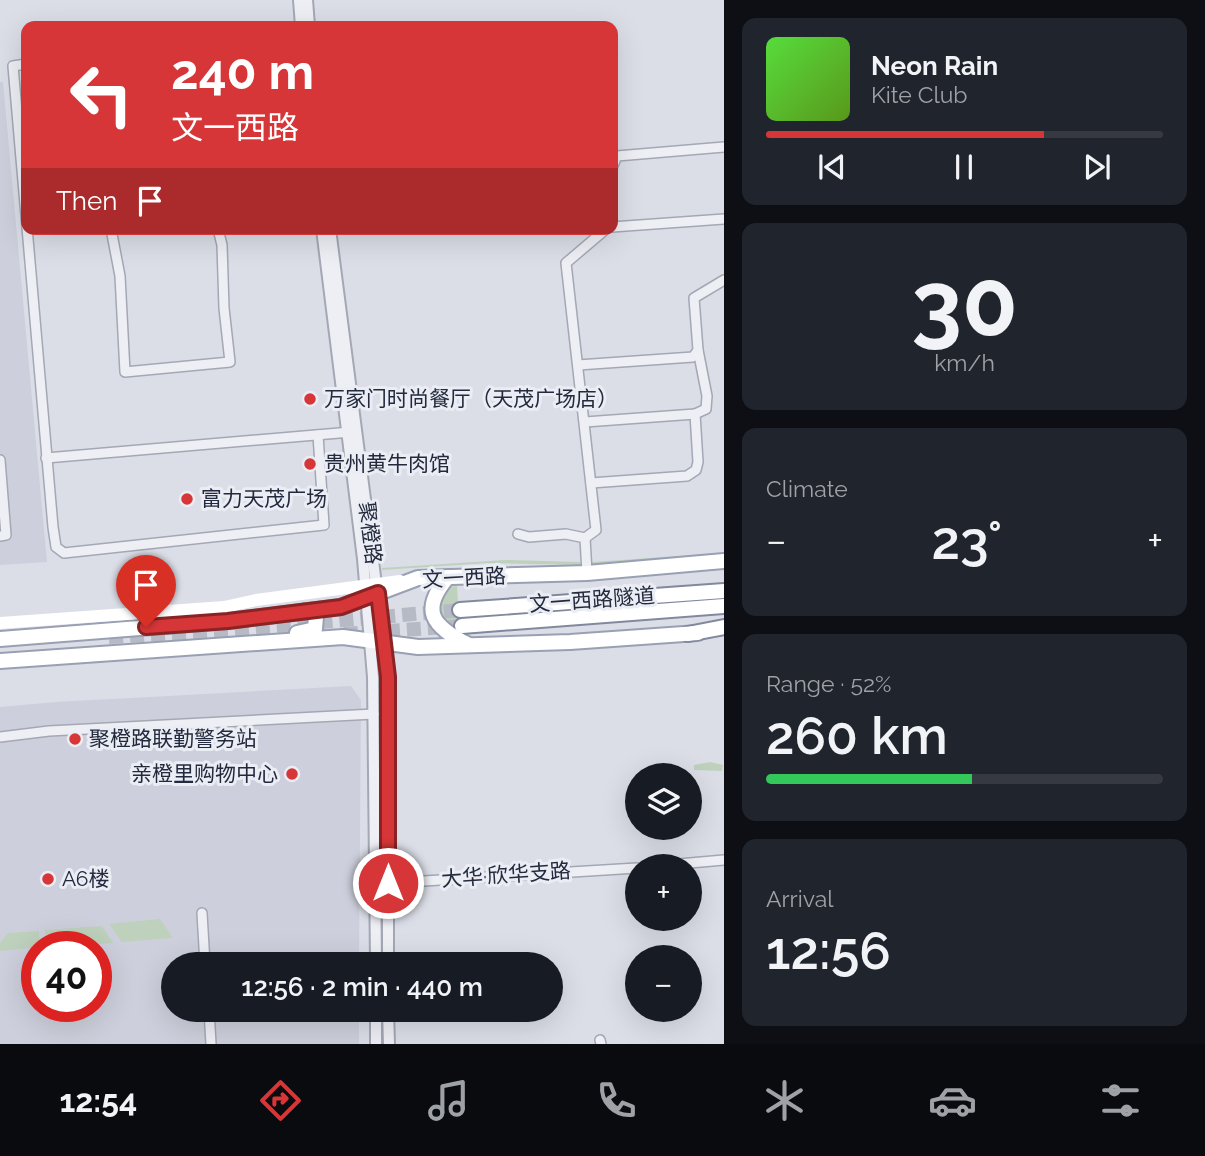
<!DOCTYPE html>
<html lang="en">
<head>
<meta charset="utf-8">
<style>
	body { margin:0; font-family:Raleway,"Noto Sans SC",sans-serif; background:#20242c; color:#f1f3f6; height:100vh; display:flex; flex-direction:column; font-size:26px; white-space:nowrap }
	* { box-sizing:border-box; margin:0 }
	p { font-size:23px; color:#9ea1a6 }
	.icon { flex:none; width:38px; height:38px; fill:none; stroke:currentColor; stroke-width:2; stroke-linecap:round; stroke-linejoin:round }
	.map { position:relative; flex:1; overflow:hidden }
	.drawer { display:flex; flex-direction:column; gap:18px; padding:18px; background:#0d0f14; width:481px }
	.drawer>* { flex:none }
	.top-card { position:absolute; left:21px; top:21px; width:597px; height:214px; border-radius:14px; box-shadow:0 7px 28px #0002; background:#d63637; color:#fff; overflow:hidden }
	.tools { position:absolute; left:625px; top:763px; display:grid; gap:14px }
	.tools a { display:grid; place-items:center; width:77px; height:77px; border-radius:50%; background:#171b24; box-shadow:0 7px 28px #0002; font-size:35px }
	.speed { position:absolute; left:21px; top:931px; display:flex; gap:14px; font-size:35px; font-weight:700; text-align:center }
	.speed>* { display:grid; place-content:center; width:91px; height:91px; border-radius:50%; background:#171b24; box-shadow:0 7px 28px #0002; line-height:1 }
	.speed .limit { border:10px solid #d22; background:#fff; color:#111 }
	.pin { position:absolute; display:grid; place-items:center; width:60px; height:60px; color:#fff; margin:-72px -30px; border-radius:50% 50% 50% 0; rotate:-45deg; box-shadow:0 0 7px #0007 }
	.pin .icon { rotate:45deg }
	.me { position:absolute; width:77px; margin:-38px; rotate:0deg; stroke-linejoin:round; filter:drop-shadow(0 0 5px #0008) }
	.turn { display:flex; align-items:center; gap:24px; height:147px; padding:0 35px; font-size:32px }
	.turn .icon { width:91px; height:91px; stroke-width:2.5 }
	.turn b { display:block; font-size:49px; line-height:60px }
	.then { display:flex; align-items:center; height:66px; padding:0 35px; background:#0003; gap:14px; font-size:26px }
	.big { font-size:52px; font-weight:600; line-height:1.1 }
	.drawer .tile { flex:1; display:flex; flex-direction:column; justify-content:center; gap:10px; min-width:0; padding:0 24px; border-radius:14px; background:#20242c }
	.drawer .dial { align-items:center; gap:0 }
	.dial b { font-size:91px; line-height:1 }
	.song { display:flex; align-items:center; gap:21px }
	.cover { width:84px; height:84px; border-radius:10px; background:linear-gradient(135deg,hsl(110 70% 55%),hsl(90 70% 35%)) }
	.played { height:7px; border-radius:4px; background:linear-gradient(90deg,#d63637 70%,#363941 70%) }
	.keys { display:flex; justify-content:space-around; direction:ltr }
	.heat { display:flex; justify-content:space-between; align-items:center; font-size:38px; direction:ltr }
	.charge { height:10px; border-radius:5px; background:linear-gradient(90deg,#34c759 52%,#363941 0) }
	.trip { position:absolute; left:161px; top:952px; width:402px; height:70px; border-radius:35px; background:#171b24; box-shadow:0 7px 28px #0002; font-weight:600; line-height:70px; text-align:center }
	.dock { display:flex; height:112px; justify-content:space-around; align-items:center; background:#090b0e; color:#9ea1a6 }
	.dock .icon { width:49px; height:49px }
	.dock .active { color:#d63637 }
	.dock b { font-size:32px; color:#f1f3f6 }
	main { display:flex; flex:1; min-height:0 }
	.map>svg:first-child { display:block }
	.built { fill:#cdd0dc; fill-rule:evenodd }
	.green { fill:#bed1bc }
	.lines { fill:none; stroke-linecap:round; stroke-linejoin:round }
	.trunk-tunnel { stroke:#b6bac5; stroke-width:14; stroke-dasharray:14 7; stroke-linecap:butt }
	.minor-casing { stroke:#a4a8b4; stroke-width:12 }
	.tertiary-casing { stroke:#a4a8b4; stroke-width:14 }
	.primary-casing { stroke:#9aa0b3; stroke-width:18 }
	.trunk-casing { stroke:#82899e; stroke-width:18 }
	.minor { stroke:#eeeff5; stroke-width:9 }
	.tertiary { stroke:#eeeff5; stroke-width:10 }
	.secondary { stroke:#fff; stroke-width:12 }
	.primary { stroke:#fff; stroke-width:14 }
	.trunk { stroke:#fff; stroke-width:14 }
	.route-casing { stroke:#8b2324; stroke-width:18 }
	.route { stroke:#d63637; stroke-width:12 }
	.poi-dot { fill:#d63637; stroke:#eaedf4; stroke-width:2.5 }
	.labels { text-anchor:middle; stroke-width:6; stroke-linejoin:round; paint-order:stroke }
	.poi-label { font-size:21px; fill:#242a3d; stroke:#eaedf4; text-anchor:start }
	.street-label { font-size:21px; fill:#242a3d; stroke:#eaedf4 }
</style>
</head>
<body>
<main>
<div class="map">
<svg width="724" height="1044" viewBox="0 0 724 1044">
	<rect width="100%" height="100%" fill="#dbdee7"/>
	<g class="built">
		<path d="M0,82H3L47,562L0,565Z"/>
		<path d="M351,686L361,700L359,964H173V1010H359V1044H0V707L56,702ZM37,947H96V1006H37Z"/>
	</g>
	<g class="green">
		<path d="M724,553V555L592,564V562Z"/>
		<path d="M506,560L582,562V565L487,563L382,570V568Z"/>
		<path d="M457,586L460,633L437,616C439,600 438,587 457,586Z"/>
		<path d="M710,762L723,765L722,771L694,770V765Z"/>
		<path d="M160,919L173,938L122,942L109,924Z"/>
		<path d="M102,926L113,943L46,947L45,930Z"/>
		<path d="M39,931L40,947L0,951V943L8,933Z"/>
	</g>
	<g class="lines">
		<g class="trunk-tunnel">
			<path d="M344,634L462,626"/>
			<path d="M109,637L231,630L460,610"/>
		</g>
		<defs>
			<g id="minor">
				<path d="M26,64L13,66L53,527L56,547L64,553L324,525L318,435"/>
				<path d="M612,168L617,156L724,147"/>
				<path d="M612,227L724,219"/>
				<path d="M111,229L120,276L125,372L230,362L224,308L222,245L218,229"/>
				<path d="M578,365L693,357L698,350L694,298L724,280"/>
				<path d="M585,422L695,414L706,409L707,396L698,350"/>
				<path d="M46,458L351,432"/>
				<path d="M0,460L6,535L0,536"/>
				<path d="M591,483L687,476L696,470L698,462L695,414"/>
				<path d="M518,534L529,537L566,534L585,538L587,573"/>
				<path d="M585,538L596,530L566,263L606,229"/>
				<path d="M0,737L49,731L374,714"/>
				<path d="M656,866L724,860"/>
				<path d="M375,884L637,868"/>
				<path d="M202,913L205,964"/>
				<path d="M209,1010L211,1044"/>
				<path d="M600,1040L601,1044"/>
			</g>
			<g id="tertiary">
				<path d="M299,0L301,26"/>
				<path d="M307,0L309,26"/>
				<path d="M322,229L363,559L373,677L376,964"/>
				<path d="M330,229L388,677V964"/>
				<path d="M376,1010V1044"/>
				<path d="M388,1010L389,1044"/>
			</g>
			<g id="primary">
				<path d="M448,577C419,611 433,626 467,644"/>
				<path d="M297,633L315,629L316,616L312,611H305"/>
				<path d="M0,639L228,621L341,607L418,578L587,573L724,561"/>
				<path d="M0,661L343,637L418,647L570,642L698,633"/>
			</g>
			<g id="trunk">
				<path d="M460,610L724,591"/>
				<path d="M462,626L724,606"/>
				<path d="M688,634L724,627"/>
			</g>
		</defs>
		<use href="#minor" class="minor-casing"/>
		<use href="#tertiary" class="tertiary-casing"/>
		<use href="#primary" class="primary-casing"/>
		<use href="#trunk" class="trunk-casing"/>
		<use href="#minor" class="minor"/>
		<use href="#tertiary" class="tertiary"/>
		<path class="secondary" d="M0,623L224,607L256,600L400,581"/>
		<use href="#primary" class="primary"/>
		<use href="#trunk" class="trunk"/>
	</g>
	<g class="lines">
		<defs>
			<path id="route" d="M146,627L228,621L341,607L378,593L388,677V883"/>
		</defs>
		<use href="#route" class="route-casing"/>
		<use href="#route" class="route"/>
	</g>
	<g class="poi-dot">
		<circle cx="310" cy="399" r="7"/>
		<circle cx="310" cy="464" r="7"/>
		<circle cx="187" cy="499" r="7"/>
		<circle cx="75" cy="739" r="7"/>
		<circle cx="292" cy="774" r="7"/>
		<circle cx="48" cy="879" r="7"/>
	</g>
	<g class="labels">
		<g class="poi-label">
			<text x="324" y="406">万家门时尚餐厅（天茂广场店）</text>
			<text x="324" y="471">贵州黄牛肉馆</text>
			<text x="201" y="506">富力天茂广场</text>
			<text x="89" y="746">聚橙路联勤警务站</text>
			<text x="278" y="781" text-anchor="end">亲橙里购物中心</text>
			<text x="62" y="886">A6楼</text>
		</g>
		<g class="street-label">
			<text transform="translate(370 533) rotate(83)" y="7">聚橙路</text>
			<text transform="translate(464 578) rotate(-3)" y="7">文一西路</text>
			<text transform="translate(592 600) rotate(-4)" y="7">文一西路隧道</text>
			<text transform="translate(506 875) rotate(-4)" y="7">大华·欣华支路</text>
		</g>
	</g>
</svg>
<div class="tools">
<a><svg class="icon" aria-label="layers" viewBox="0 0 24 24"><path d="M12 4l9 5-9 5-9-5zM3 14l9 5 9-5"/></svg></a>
<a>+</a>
<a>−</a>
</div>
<div class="speed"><div class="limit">40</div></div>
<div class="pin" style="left:146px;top:627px;background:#d93025"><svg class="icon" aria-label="arrive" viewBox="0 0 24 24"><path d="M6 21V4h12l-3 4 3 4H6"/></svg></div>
<svg class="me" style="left:388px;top:883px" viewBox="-20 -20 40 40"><circle r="17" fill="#d63637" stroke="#fff" stroke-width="3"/><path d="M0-11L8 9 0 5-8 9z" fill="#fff"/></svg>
<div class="trip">12:56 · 2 min · 440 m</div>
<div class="top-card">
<div class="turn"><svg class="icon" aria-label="left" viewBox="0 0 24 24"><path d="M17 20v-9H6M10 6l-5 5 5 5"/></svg><div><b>240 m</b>文一西路</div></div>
<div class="then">Then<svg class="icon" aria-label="arrive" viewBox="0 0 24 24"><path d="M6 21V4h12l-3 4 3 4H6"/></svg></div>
</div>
</div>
<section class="drawer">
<div class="tile">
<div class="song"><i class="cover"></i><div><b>Neon Rain</b><p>Kite Club</p></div></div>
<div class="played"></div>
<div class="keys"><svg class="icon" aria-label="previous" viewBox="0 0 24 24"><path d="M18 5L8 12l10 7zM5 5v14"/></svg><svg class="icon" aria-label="pause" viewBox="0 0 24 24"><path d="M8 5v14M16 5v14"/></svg><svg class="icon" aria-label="next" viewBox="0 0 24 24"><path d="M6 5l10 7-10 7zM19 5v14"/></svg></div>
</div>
<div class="tile dial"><b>30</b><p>km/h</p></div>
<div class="tile"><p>Climate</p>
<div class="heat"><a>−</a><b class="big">23°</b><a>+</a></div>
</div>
<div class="tile"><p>Range · 52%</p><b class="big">260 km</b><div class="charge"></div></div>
<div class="tile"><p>Arrival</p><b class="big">12:56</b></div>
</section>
</main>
<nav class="dock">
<b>12:54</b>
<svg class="icon active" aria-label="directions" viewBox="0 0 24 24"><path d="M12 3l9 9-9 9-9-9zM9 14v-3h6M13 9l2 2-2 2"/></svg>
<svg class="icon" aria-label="music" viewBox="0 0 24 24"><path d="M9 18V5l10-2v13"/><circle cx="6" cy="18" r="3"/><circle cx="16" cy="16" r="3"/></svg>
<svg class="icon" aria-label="phone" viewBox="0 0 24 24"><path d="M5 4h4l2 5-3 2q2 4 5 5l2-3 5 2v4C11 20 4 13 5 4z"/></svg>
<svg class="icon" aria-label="climate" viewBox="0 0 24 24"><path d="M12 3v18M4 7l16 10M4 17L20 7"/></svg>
<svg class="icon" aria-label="car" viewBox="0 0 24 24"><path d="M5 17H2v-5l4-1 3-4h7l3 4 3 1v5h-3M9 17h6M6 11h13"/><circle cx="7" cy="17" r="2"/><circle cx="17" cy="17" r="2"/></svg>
<svg class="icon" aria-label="filters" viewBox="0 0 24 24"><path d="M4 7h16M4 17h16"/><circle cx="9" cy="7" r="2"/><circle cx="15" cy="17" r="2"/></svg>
</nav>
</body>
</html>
